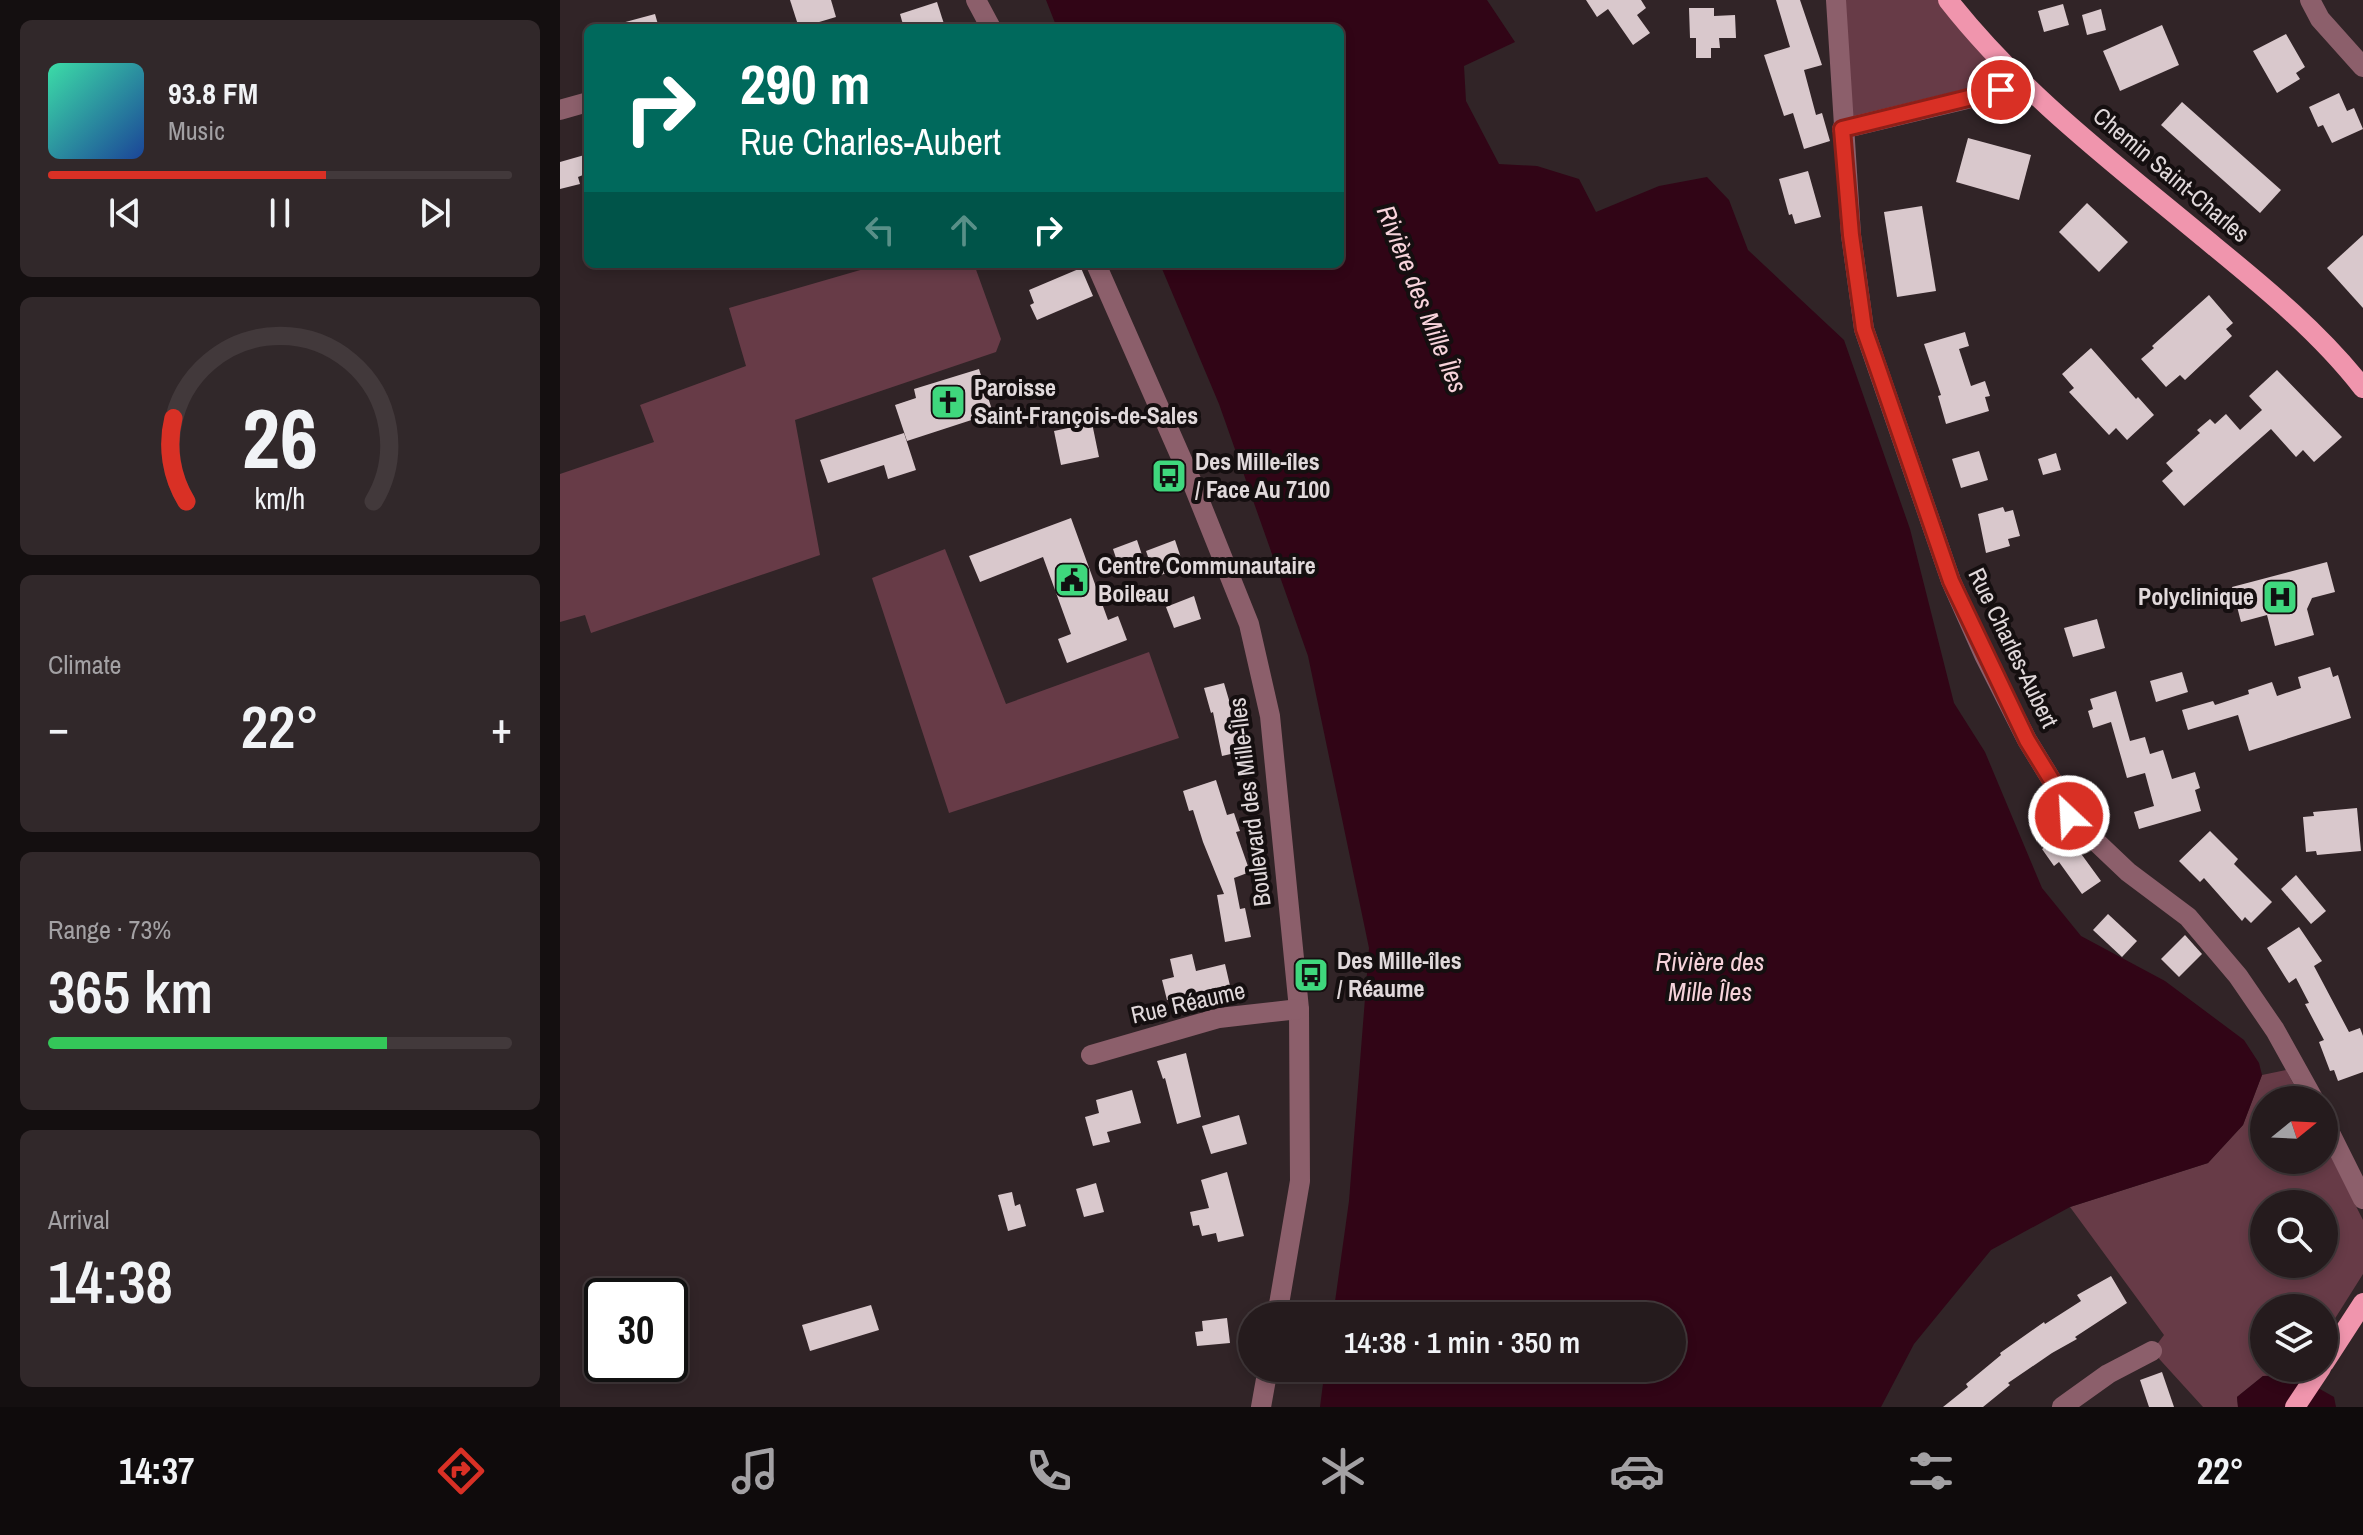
<!DOCTYPE html>
<html lang="en">
<head>
<meta charset="utf-8">
<style>
	body { margin:0; font-family:"Archivo Narrow",sans-serif; background:#31282a; color:#f1f3f6; height:100vh; display:flex; flex-direction:column; font-size:30px; white-space:nowrap }
	* { box-sizing:border-box; margin:0 }
	p { font-size:26px; color:#a3a1a4 }
	.icon { flex:none; width:44px; height:44px; fill:none; stroke:currentColor; stroke-width:2; stroke-linecap:round; stroke-linejoin:round }
	.map { position:relative; flex:1; overflow:hidden }
	.drawer { display:flex; flex-direction:column; gap:20px; padding:20px; background:#140f10; width:560px }
	.drawer>* { flex:none }
	.hud { position:absolute; left:24px; top:24px; width:760px; height:244px; border-radius:12px; box-shadow:0 4px 12px #0003,0 0 0 2px #42393b; background:#00695c; color:#fff; overflow:hidden }
	.needle { width:52px; rotate:72deg }
	.fabs { position:absolute; left:1690px; top:1086px; display:grid; gap:16px }
	.fabs a { display:grid; place-items:center; width:88px; height:88px; border-radius:50%; background:#251b1d; box-shadow:0 4px 12px #0003,0 0 0 2px #42393b; font-size:40px }
	.speed { position:absolute; left:24px; top:1278px; display:flex; gap:16px; font-size:40px; font-weight:700; text-align:center }
	.speed>* { display:grid; place-content:center; width:104px; height:104px; border-radius:50%; background:#251b1d; box-shadow:0 4px 12px #0003,0 0 0 2px #42393b; line-height:1 }
	.speed .limit { border:4px solid #111; border-radius:12px; background:#fff; color:#111 }
	.pin { position:absolute; display:grid; place-items:center; width:68px; height:68px; color:#fff; margin:-34px; border:4px solid #fff; border-radius:50%; box-shadow:0 2px 8px #0007 }
	.me { position:absolute; width:88px; margin:-44px; rotate:335deg; stroke-linejoin:round; filter:drop-shadow(0 0 6px #0008) }
	.turn { display:flex; align-items:center; gap:28px; height:168px; padding:0 24px; font-size:36px }
	.turn .icon { width:104px; height:104px; stroke-width:2.5 }
	.turn b { display:block; font-size:56px; line-height:68px }
	.lanes { display:flex; align-items:center; height:76px; padding:0 24px; background:#0003; justify-content:center; gap:40px; direction:ltr }
	.lanes .off { opacity:.35 }
	.big { font-size:60px; font-weight:600; line-height:1.1 }
	.drawer .tile { flex:1; display:flex; flex-direction:column; justify-content:center; gap:12px; min-width:0; padding:0 28px; border-radius:12px; background:#31282a }
	.drawer .dial { align-items:center; gap:0 }
	.dial svg { height:208px; overflow:visible; fill:none; stroke:#42393b; stroke-width:7; stroke-linecap:round; text-anchor:middle }
	.dial text { fill:#f1f3f6; stroke:none }
	.song { display:flex; align-items:center; gap:24px }
	.cover { width:96px; height:96px; border-radius:12px; background:linear-gradient(135deg,hsl(160 70% 55%),hsl(220 70% 35%)) }
	.played { height:8px; border-radius:4px; background:linear-gradient(90deg,#d93025 60%,#42393b 60%) }
	.keys { display:flex; justify-content:space-around; direction:ltr }
	.heat { display:flex; justify-content:space-between; align-items:center; font-size:44px; direction:ltr }
	.charge { height:12px; border-radius:6px; background:linear-gradient(90deg,#34c759 73%,#42393b 0) }
	.trip { position:absolute; left:678px; top:1302px; width:448px; height:80px; border-radius:40px; background:#251b1d; box-shadow:0 4px 12px #0003,0 0 0 2px #42393b; font-weight:600; line-height:80px; text-align:center }
	.tabs { display:flex; height:128px; justify-content:space-around; align-items:center; background:#0f0b0c; color:#a3a1a4 }
	.tabs .icon { width:56px; height:56px }
	.tabs .on { color:#d93025 }
	.tabs b { font-size:36px; color:#f1f3f6 }
	main { display:flex; flex:1; min-height:0 }
	.map>svg:first-child { display:block }
	.green { fill:#673b47; fill-rule:evenodd }
	.water { fill:#310516 }
	.building { fill:#d9c8cc }
	.lines { fill:none; stroke-linecap:round; stroke-linejoin:round }
	.minor { stroke:#8c5f6b; stroke-width:20 }
	.major { stroke:#f095ad; stroke-width:20 }
	.route-casing { stroke:#8d1f18; stroke-width:20 }
	.route { stroke:#d93025; stroke-width:14 }
	.labels { text-anchor:middle; stroke-width:8; stroke-linejoin:round; paint-order:stroke }
	.street-label { font-size:24px; fill:#e1d9db; stroke:#150f10 }
	.poi-label { font-size:24px; font-weight:bold; fill:#e1d9db; stroke:#150f10; text-anchor:start }
	.water-label { font-size:26px; font-style:italic; fill:#f7d3db; stroke:#150f10 }
</style>
</head>
<body>
<main>
<section class="drawer">
<div class="tile">
<div class="song"><i class="cover"></i><div><b>93.8 FM</b><p>Music</p></div></div>
<div class="played"></div>
<div class="keys"><svg class="icon" aria-label="previous" viewBox="0 0 24 24"><path d="M18 5L8 12l10 7zM5 5v14"/></svg><svg class="icon" aria-label="pause" viewBox="0 0 24 24"><path d="M8 5v14M16 5v14"/></svg><svg class="icon" aria-label="next" viewBox="0 0 24 24"><path d="M6 5l10 7-10 7zM19 5v14"/></svg></div>
</div>
<div class="tile dial"><svg viewBox="0 0 100 80">
<path d="M14 69A42 42 0 1 1 86 69"/>
<path d="M14 69A42 42 0 0 1 9 37" stroke="#d93025"/>
<text x="50" y="56" font-size="32" font-weight="700">26</text>
<text x="50" y="72" font-size="11">km/h</text>
</svg></div>
<div class="tile"><p>Climate</p>
<div class="heat"><a>−</a><b class="big">22°</b><a>+</a></div>
</div>
<div class="tile"><p>Range · 73%</p><b class="big">365 km</b><div class="charge"></div></div>
<div class="tile"><p>Arrival</p><b class="big">14:38</b></div>
</section>
<div class="map">
<svg width="1803" height="1407" viewBox="0 0 1803 1407">
	<rect width="100%" height="100%" fill="#312427"/>
	<g class="green">
		<path d="M1276,0H1399L1456,76L1282,129Z"/>
		<path d="M321,264H414L441,339L436,352L235,420L260,555L31,633L25,615L0,622V474L94,442L80,405L186,366L169,308Z"/>
		<path d="M385,549L446,704L589,652L619,738L389,813L312,578Z"/>
		<path d="M1726,1070L1742,1100H1704V1160H1764V1143L1803,1220V1274L1764,1336V1308H1704V1368H1743L1735,1375L1703,1376L1677,1397L1678,1407H1643L1592,1351L1604,1335L1510,1207L1648,1163L1683,1125L1702,1075ZM1704,1204H1764V1264H1704Z"/>
	</g>
	<g class="water">
		<path d="M486,0H927L955,42L904,66L906,101L939,164L977,166L1019,179L1036,212L1099,186L1147,177L1169,200L1188,250L1284,340L1350,529L1394,703L1425,752L1482,888L1521,936L1605,981L1684,1040L1699,1063L1702,1075L1683,1125L1648,1163L1510,1207L1431,1250L1354,1344L1321,1407H760L765,1368H1112V1316H773L789,1201L809,948L748,656L659,404L600,264H780V28H497Z"/>
		<path d="M1735,1375L1774,1397L1776,1407H1678L1677,1397L1703,1376Z"/>
	</g>
	<g class="building">
		<path d="M230,0H271L276,17L239,28Z"/>
		<path d="M1026,0H1081L1086,8L1077,15L1090,33L1073,45L1048,9L1037,17Z"/>
		<path d="M1216,0H1240L1262,65L1244,70L1256,115L1262,113L1270,141L1244,149L1233,113L1224,116L1204,55L1230,47Z"/>
		<path d="M377,2L384,24L372,28H344L340,14Z"/>
		<path d="M1503,4L1509,25L1484,32L1478,11Z"/>
		<path d="M1129,8H1154V16L1175,15L1176,38H1159L1160,48H1151V58H1136V38H1130Z"/>
		<path d="M1541,9L1546,30L1527,35L1522,15Z"/>
		<path d="M95,14L99,28H58V24Z"/>
		<path d="M1602,25L1619,65L1560,91L1543,51Z"/>
		<path d="M1726,34L1745,67L1736,73L1740,79L1717,93L1693,51Z"/>
		<path d="M1779,93L1787,111L1794,108L1803,129L1772,143L1763,125L1758,127L1749,107Z"/>
		<path d="M1622,102L1721,190L1700,213L1601,125Z"/>
		<path d="M1408,138L1471,155L1459,200L1396,182Z"/>
		<path d="M28,154V173L18,177L20,184L0,189V162Z"/>
		<path d="M1248,171L1261,217L1235,224L1232,214L1229,215L1219,179Z"/>
		<path d="M1527,203L1568,242L1539,272L1499,232Z"/>
		<path d="M1362,206L1376,291L1337,297L1324,212Z"/>
		<path d="M1803,235V308L1767,268Z"/>
		<path d="M521,268L533,296L477,320L470,305L474,303L469,290Z"/>
		<path d="M1649,295L1673,323L1666,329L1672,336L1625,380L1620,375L1606,387L1581,359L1594,348L1592,346Z"/>
		<path d="M1405,332L1409,346L1399,349L1411,386L1425,381L1430,396L1425,397L1429,411L1386,424L1378,396L1381,395L1364,344Z"/>
		<path d="M1531,348L1576,399L1578,397L1594,415L1567,440L1556,428L1549,435L1509,392L1514,388L1502,374Z"/>
		<path d="M419,369L433,413L347,441L335,405L356,398L354,389Z"/>
		<path d="M1717,370L1782,437L1754,462L1743,450L1736,457L1711,429L1624,506L1602,481L1613,471L1606,463L1640,433L1637,430L1650,419L1655,424L1666,414L1680,430L1702,410L1689,396Z"/>
		<path d="M532,423L539,457L501,465L494,431Z"/>
		<path d="M344,433L356,470L328,479L324,465L268,483L260,460Z"/>
		<path d="M1419,451L1428,480L1401,488L1392,459Z"/>
		<path d="M1496,453L1501,470L1483,475L1478,459Z"/>
		<path d="M1443,507L1445,512L1453,510L1460,536L1448,539L1450,546L1426,553L1418,514Z"/>
		<path d="M511,518L548,620L558,616L567,640L507,663L498,639L511,634L483,557L420,582L409,556Z"/>
		<path d="M577,540L583,558L559,567L553,549Z"/>
		<path d="M615,540L624,567L595,577L586,551Z"/>
		<path d="M1767,562L1775,592L1752,598L1747,609L1754,635L1715,646L1707,615L1681,622L1672,587Z"/>
		<path d="M634,596L641,619L614,628L606,607Z"/>
		<path d="M1537,619L1545,648L1513,657L1504,628Z"/>
		<path d="M1770,667L1773,677L1778,675L1791,718L1689,751L1678,715L1628,730L1622,710L1653,701L1655,705L1689,694L1688,690L1712,682L1717,696L1741,688L1738,677Z"/>
		<path d="M1622,672L1628,692L1596,702L1590,681Z"/>
		<path d="M664,683L684,751L662,756L653,712L651,713L644,688Z"/>
		<path d="M1556,691L1570,741L1585,737L1590,754L1603,750L1612,779L1635,772L1640,788L1635,790L1641,811L1579,829L1574,812L1594,806L1585,773L1567,778L1551,722L1533,728L1528,711L1533,709L1530,699Z"/>
		<path d="M656,780L667,815L674,813L680,831L676,832L690,872L674,878L680,909L685,908L691,937L665,942L657,895L664,894L643,842L633,810L629,811L623,791Z"/>
		<path d="M1797,808L1801,851L1757,855L1756,851L1746,852L1743,817L1754,816L1753,812Z"/>
		<path d="M1650,831L1678,859L1674,864L1712,902L1691,923L1685,917L1682,921L1644,878L1640,882L1619,861Z"/>
		<path d="M1494,840L1500,848L1511,840L1541,881L1522,894L1499,862L1494,866L1482,849Z"/>
		<path d="M1736,875L1766,911L1751,924L1721,889Z"/>
		<path d="M1548,914L1577,941L1562,957L1533,930Z"/>
		<path d="M1739,927L1762,961L1754,966L1789,1032L1800,1028L1803,1036V1072L1778,1081L1774,1070L1770,1071L1759,1042L1764,1040L1745,1004L1749,1003L1736,978L1729,983L1707,948Z"/>
		<path d="M1625,935L1642,954L1619,977L1601,959Z"/>
		<path d="M632,954L636,971L665,964L671,990L662,992L665,1003L646,1008L642,991L607,1000L602,980L614,977L610,959Z"/>
		<path d="M626,1053L641,1117L617,1124L605,1078L603,1079L597,1061Z"/>
		<path d="M572,1090L581,1123L547,1132L550,1142L533,1146L525,1117L539,1113L536,1100Z"/>
		<path d="M679,1115L687,1144L651,1154L642,1126Z"/>
		<path d="M667,1172L684,1236L658,1242L656,1233L642,1236L639,1225L633,1226L630,1212L649,1208L641,1180Z"/>
		<path d="M536,1183L544,1212L524,1217L516,1189Z"/>
		<path d="M452,1192L455,1206L460,1204L466,1226L448,1231L438,1195Z"/>
		<path d="M1551,1276L1567,1303L1515,1337L1517,1339L1492,1353L1448,1383L1450,1385L1423,1407H1383L1408,1387L1406,1384L1441,1355L1440,1353L1484,1322L1485,1324L1521,1301L1517,1295Z"/>
		<path d="M311,1305L319,1330L250,1351L242,1325Z"/>
		<path d="M667,1318L670,1343L637,1346L635,1332L643,1331L642,1321Z"/>
		<path d="M1602,1372L1614,1407H1589L1580,1380Z"/>
	</g>
	<g class="lines">
		<g class="minor">
			<path d="M416,0L431,28"/>
			<path d="M1276,0L1291,235L1304,329L1391,581L1424,655L1467,740L1505,802L1509,816L1568,872L1628,917L1678,976L1715,1030L1754,1100"/>
			<path d="M1750,0L1760,19L1803,67"/>
			<path d="M0,110L28,102"/>
			<path d="M1282,129L1436,92L1456,76"/>
			<path d="M536,264L634,487L689,624L710,716L739,1009L740,1181L717,1316"/>
			<path d="M531,1055L659,1018L739,1009"/>
			<path d="M1764,1121L1803,1199"/>
			<path d="M701,1407L708,1368"/>
			<path d="M1502,1407L1548,1374L1592,1351"/>
		</g>
		<g class="major">
			<path d="M1388,0C1460,92 1554,163 1643,237C1699,283 1758,330 1803,388"/>
			<path d="M1764,1363L1803,1303"/>
			<path d="M1735,1407L1761,1368"/>
		</g>
	</g>
	<g class="lines">
		<defs>
			<path id="route" d="M1441,90L1282,129L1291,235L1300,300L1304,329L1316,363L1391,581L1467,740L1505,802L1509,816"/>
		</defs>
		<use href="#route" class="route-casing"/>
		<use href="#route" class="route"/>
	</g>
	<defs>
		<symbol id="church-square" viewBox="-11 -11 22 22"><rect x="-9" y="-9" width="18" height="18" rx="4" fill="#3fd77d" stroke="#150f10"/><path d="M-1.2-6h2.4v3.5h3.3v2.4h-3.3V6h-2.4V-.1h-3.3v-2.4h3.3Z" fill="#111"/></symbol>
		<symbol id="bus-square" viewBox="-11 -11 22 22"><rect x="-9" y="-9" width="18" height="18" rx="4" fill="#3fd77d" stroke="#150f10"/><path d="M-5-6H5V4H4V6H2V4H-2V6H-4V4H-5ZM-3.5-4V0h7V-4ZM-3.5 1.2v1.5H-2V1.2ZM2 1.2v1.5H3.5V1.2Z" fill="#111"/></symbol>
		<symbol id="civic-square" viewBox="-11 -11 22 22"><rect x="-9" y="-9" width="18" height="18" rx="4" fill="#3fd77d" stroke="#150f10"/><path d="M-.6-6.5H3V-4.5H.6V-3L4-1V1h2V6H-6V1h2V-1L-.6-3ZM-1.2 2.5V6h2.4V2.5Z" fill="#111"/></symbol>
		<symbol id="hospital-square" viewBox="-11 -11 22 22"><rect x="-9" y="-9" width="18" height="18" rx="4" fill="#3fd77d" stroke="#150f10"/><path d="M-5-5h3v3.5h4V-5h3V5h-3V1.5h-4V5h-3Z" fill="#111"/></symbol>
	</defs>
	<g fill-rule="evenodd">
		<use href="#church-square" x="368" y="382" width="40" height="40"/>
		<use href="#bus-square" x="589" y="456" width="40" height="40"/>
		<use href="#civic-square" x="492" y="560" width="40" height="40"/>
		<use href="#hospital-square" x="1700" y="577" width="40" height="40"/>
		<use href="#bus-square" x="731" y="955" width="40" height="40"/>
	</g>
	<g class="labels">
		<g class="street-label">
			<text transform="translate(1611 175) rotate(40)" y="8">Chemin Saint-Charles</text>
			<text transform="translate(1453 648) rotate(64)" y="8">Rue Charles-Aubert</text>
			<text transform="translate(690 802) rotate(-97)" y="8">Boulevard des Mille-Îles</text>
			<text transform="translate(628 1003) rotate(-13)" y="8">Rue Réaume</text>
		</g>
		<g class="poi-label">
			<text x="414" y="396">Paroisse<tspan x="414" dy="28">Saint-François-de-Sales</tspan></text>
			<text x="635" y="470">Des Mille-îles<tspan x="635" dy="28">/ Face Au 7100</tspan></text>
			<text x="538" y="574">Centre Communautaire<tspan x="538" dy="28">Boileau</tspan></text>
			<text x="1694" y="605" text-anchor="end">Polyclinique</text>
			<text x="777" y="969">Des Mille-îles<tspan x="777" dy="28">/ Réaume</tspan></text>
		</g>
		<g class="water-label">
			<text transform="translate(862 299) rotate(68)" y="9">Rivière des Mille Îles</text>
			<text x="1150" y="971">Rivière des<tspan x="1150" dy="30">Mille Îles</tspan></text>
		</g>
	</g>
</svg>
<div class="fabs">
<a><svg class="needle" viewBox="-14 -14 28 28"><path d="M0-13l5 13h-10z" fill="#e53935"/><path d="M0 13l5-13h-10z" fill="#a3a1a4"/></svg></a>
<a><svg class="icon" aria-label="search" viewBox="0 0 24 24"><circle cx="10" cy="10" r="6"/><path d="M15 15l6 6"/></svg></a>
<a><svg class="icon" aria-label="layers" viewBox="0 0 24 24"><path d="M12 4l9 5-9 5-9-5zM3 14l9 5 9-5"/></svg></a>
</div>
<div class="speed"><div class="limit">30</div></div>
<div class="pin" style="left:1441px;top:90px;background:#d93025"><svg class="icon" aria-label="arrive" viewBox="0 0 24 24"><path d="M6 21V4h12l-3 4 3 4H6"/></svg></div>
<svg class="me" style="left:1509px;top:816px" viewBox="-20 -20 40 40"><circle r="17" fill="#d93025" stroke="#fff" stroke-width="3"/><path d="M0-11L8 9 0 5-8 9z" fill="#fff"/></svg>
<div class="trip">14:38 · 1 min · 350 m</div>
<div class="hud">
<div class="turn"><svg class="icon" aria-label="right" viewBox="0 0 24 24"><path d="M7 20v-9h11M14 6l5 5-5 5"/></svg><div><b>290 m</b>Rue Charles-Aubert</div></div>
<div class="lanes"><svg class="icon off" aria-label="left" viewBox="0 0 24 24"><path d="M17 20v-9H6M10 6l-5 5 5 5"/></svg><svg class="icon off" aria-label="ahead" viewBox="0 0 24 24"><path d="M12 20V5M6 11l6-6 6 6"/></svg><svg class="icon" aria-label="right" viewBox="0 0 24 24"><path d="M7 20v-9h11M14 6l5 5-5 5"/></svg></div>
</div>
</div>
</main>
<nav class="tabs">
<b>14:37</b>
<svg class="icon on" aria-label="directions" viewBox="0 0 24 24"><path d="M12 3l9 9-9 9-9-9zM9 14v-3h6M13 9l2 2-2 2"/></svg>
<svg class="icon" aria-label="music" viewBox="0 0 24 24"><path d="M9 18V5l10-2v13"/><circle cx="6" cy="18" r="3"/><circle cx="16" cy="16" r="3"/></svg>
<svg class="icon" aria-label="phone" viewBox="0 0 24 24"><path d="M5 4h4l2 5-3 2q2 4 5 5l2-3 5 2v4C11 20 4 13 5 4z"/></svg>
<svg class="icon" aria-label="climate" viewBox="0 0 24 24"><path d="M12 3v18M4 7l16 10M4 17L20 7"/></svg>
<svg class="icon" aria-label="car" viewBox="0 0 24 24"><path d="M5 17H2v-5l4-1 3-4h7l3 4 3 1v5h-3M9 17h6M6 11h13"/><circle cx="7" cy="17" r="2"/><circle cx="17" cy="17" r="2"/></svg>
<svg class="icon" aria-label="filters" viewBox="0 0 24 24"><path d="M4 7h16M4 17h16"/><circle cx="9" cy="7" r="2"/><circle cx="15" cy="17" r="2"/></svg>
<b>22°</b>
</nav>
</body>
</html>
